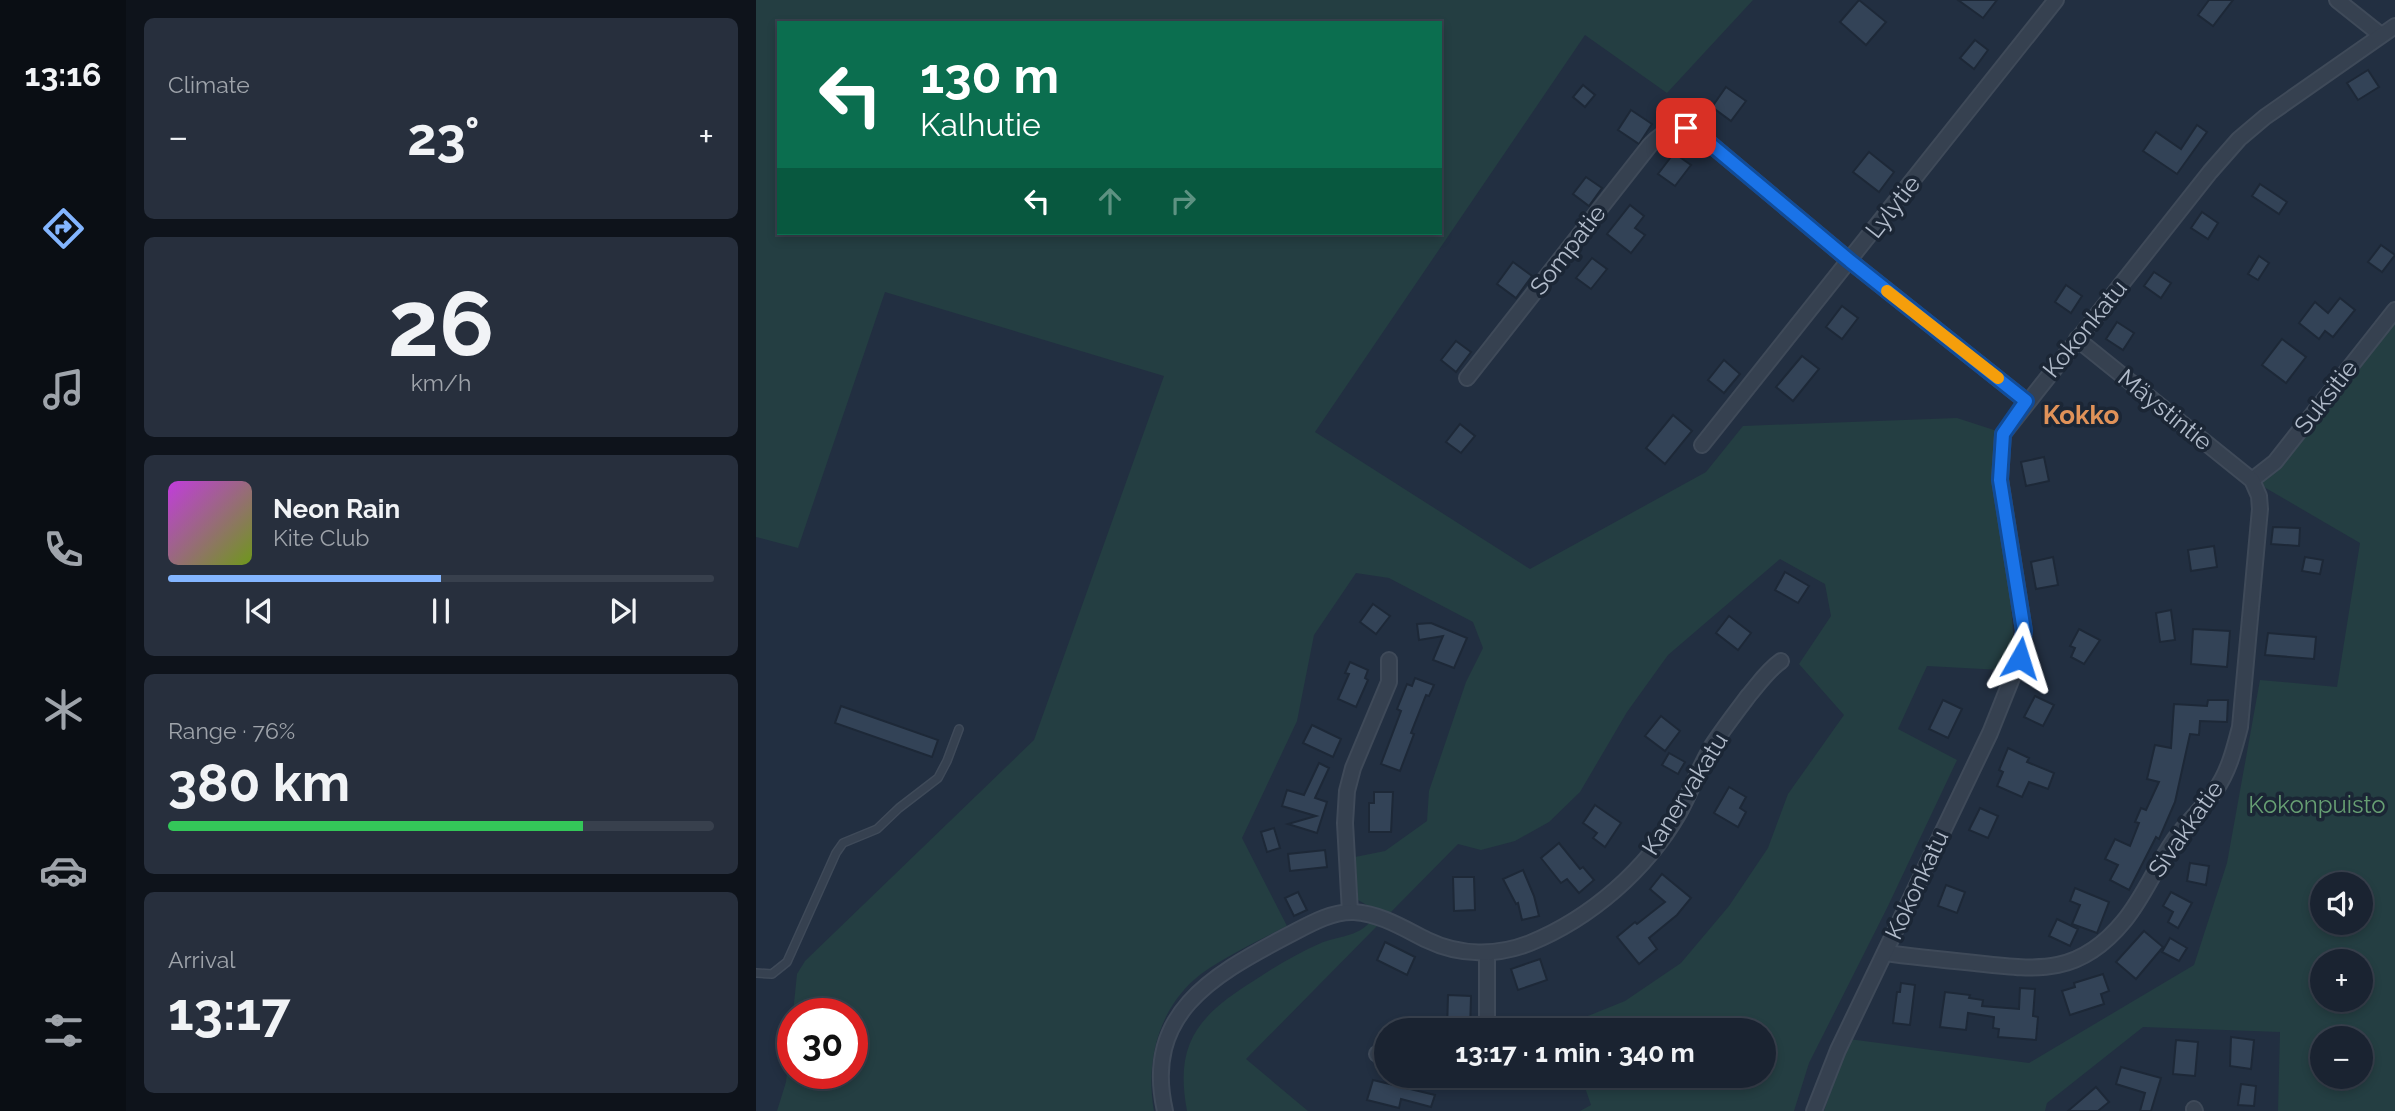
<!DOCTYPE html>
<html lang="en">
<head>
<meta charset="utf-8">
<style>
	body { margin:0; font-family:Raleway,sans-serif; background:#272f3d; color:#f1f3f6; height:100vh; display:flex; flex-direction:column; font-size:26px; white-space:nowrap }
	* { box-sizing:border-box; margin:0 }
	p { font-size:23px; color:#9fa4ab }
	.icon { flex:none; width:38px; height:38px; fill:none; stroke:currentColor; stroke-width:2; stroke-linecap:round; stroke-linejoin:round }
	.map { position:relative; flex:1; overflow:hidden }
	.sheet { display:flex; flex-direction:column; gap:18px; padding:18px; background:#0e131b; width:630px }
	.sheet>* { flex:none }
	.hud { position:absolute; left:21px; top:21px; width:665px; height:214px; border-radius:0px; box-shadow:0 4px 10px #0003,0 0 0 2px #38404d; background:#0b6e4f; color:#fff; overflow:hidden }
	.controls { position:absolute; left:1554px; top:872px; display:grid; gap:14px }
	.controls a { display:grid; place-items:center; width:63px; height:63px; border-radius:50%; background:#1a2331; box-shadow:0 4px 10px #0003,0 0 0 2px #38404d; font-size:35px }
	.speed { position:absolute; left:21px; top:998px; display:flex; gap:14px; font-size:35px; font-weight:700; text-align:center }
	.speed>* { display:grid; place-content:center; width:91px; height:91px; border-radius:50%; background:#1a2331; box-shadow:0 4px 10px #0003,0 0 0 2px #38404d; line-height:1 }
	.speed .limit { border:10px solid #d22; background:#fff; color:#111 }
	.pin { position:absolute; display:grid; place-items:center; width:60px; height:60px; color:#fff; margin:-30px; border-radius:14px; box-shadow:0 4px 10px #0006 }
	.me { position:absolute; width:77px; margin:-38px; rotate:6deg; stroke-linejoin:round; filter:drop-shadow(0 0 5px #0008) }
	.turn { display:flex; align-items:center; gap:24px; height:147px; padding:0 28px; font-size:32px }
	.turn .icon { width:91px; height:91px; stroke-width:2.5 }
	.turn b { display:block; font-size:49px; line-height:60px }
	.lanes { display:flex; align-items:center; height:66px; padding:0 28px; background:#0003; justify-content:center; gap:35px; direction:ltr }
	.lanes .off { opacity:.35 }
	.big { font-size:52px; font-weight:700; line-height:1.1 }
	.sheet .tile { flex:1; display:flex; flex-direction:column; justify-content:center; gap:10px; min-width:0; padding:0 24px; border-radius:10px; background:#272f3d }
	.sheet .dial { align-items:center; gap:0 }
	.dial b { font-size:91px; line-height:1 }
	.song { display:flex; align-items:center; gap:21px }
	.cover { width:84px; height:84px; border-radius:10px; background:linear-gradient(135deg,hsl(290 70% 55%),hsl(80 70% 35%)) }
	.played { height:7px; border-radius:4px; background:linear-gradient(90deg,#83b5ff 50%,#38404d 50%) }
	.keys { display:flex; justify-content:space-around; direction:ltr }
	.heat { display:flex; justify-content:space-between; align-items:center; font-size:38px; direction:ltr }
	.charge { height:10px; border-radius:5px; background:linear-gradient(90deg,#34c759 76%,#38404d 0) }
	.trip { position:absolute; left:618px; top:1018px; width:402px; height:70px; border-radius:35px; background:#1a2331; box-shadow:0 4px 10px #0003,0 0 0 2px #38404d; font-weight:700; line-height:70px; text-align:center }
	main { display:flex; flex:1; min-height:0 }
	.dock { display:flex; flex-direction:column; width:126px; justify-content:space-around; align-items:center; background:#0a0e14; color:#9fa4ab }
	.dock .icon { width:49px; height:49px }
	.dock .active { color:#83b5ff }
	.dock b { font-size:32px; color:#f1f3f6 }
	.map>svg:first-child { display:block }
	.green { fill:#243e42; fill-rule:evenodd }
	.building { fill:#334357; stroke:#1d2837; stroke-width:2 }
	.lines { fill:none; stroke-linecap:round; stroke-linejoin:round }
	.service-casing { stroke:#3f4a59; stroke-width:10 }
	.minor-casing { stroke:#3f4a59; stroke-width:18 }
	.service { stroke:#364150; stroke-width:7 }
	.minor { stroke:#364150; stroke-width:14 }
	.route-casing { stroke:#114b97; stroke-width:18 }
	.route { stroke:#1a73e8; stroke-width:12 }
	.slow { stroke:#f59e0b; stroke-width:12 }
	.labels { text-anchor:middle; stroke-width:7; stroke-linejoin:round; paint-order:stroke }
	.street-label { font-size:24px; fill:#b2bccb; stroke:#1b2635 }
	.park-label { font-size:24px; fill:#679f73; stroke:#1b2635 }
	.neighbourhood-label { font-size:26px; font-weight:bold; fill:#e09259; stroke:#1b2635 }
</style>
</head>
<body>
<main>
<nav class="dock">
<b>13:16</b>
<svg class="icon active" aria-label="directions" viewBox="0 0 24 24"><path d="M12 3l9 9-9 9-9-9zM9 14v-3h6M13 9l2 2-2 2"/></svg>
<svg class="icon" aria-label="music" viewBox="0 0 24 24"><path d="M9 18V5l10-2v13"/><circle cx="6" cy="18" r="3"/><circle cx="16" cy="16" r="3"/></svg>
<svg class="icon" aria-label="phone" viewBox="0 0 24 24"><path d="M5 4h4l2 5-3 2q2 4 5 5l2-3 5 2v4C11 20 4 13 5 4z"/></svg>
<svg class="icon" aria-label="climate" viewBox="0 0 24 24"><path d="M12 3v18M4 7l16 10M4 17L20 7"/></svg>
<svg class="icon" aria-label="car" viewBox="0 0 24 24"><path d="M5 17H2v-5l4-1 3-4h7l3 4 3 1v5h-3M9 17h6M6 11h13"/><circle cx="7" cy="17" r="2"/><circle cx="17" cy="17" r="2"/></svg>
<svg class="icon" aria-label="filters" viewBox="0 0 24 24"><path d="M4 7h16M4 17h16"/><circle cx="9" cy="7" r="2"/><circle cx="15" cy="17" r="2"/></svg>
</nav>
<section class="sheet">
<div class="tile"><p>Climate</p>
<div class="heat"><a>−</a><b class="big">23°</b><a>+</a></div>
</div>
<div class="tile dial"><b>26</b><p>km/h</p></div>
<div class="tile">
<div class="song"><i class="cover"></i><div><b>Neon Rain</b><p>Kite Club</p></div></div>
<div class="played"></div>
<div class="keys"><svg class="icon" aria-label="previous" viewBox="0 0 24 24"><path d="M18 5L8 12l10 7zM5 5v14"/></svg><svg class="icon" aria-label="pause" viewBox="0 0 24 24"><path d="M8 5v14M16 5v14"/></svg><svg class="icon" aria-label="next" viewBox="0 0 24 24"><path d="M6 5l10 7-10 7zM19 5v14"/></svg></div>
</div>
<div class="tile"><p>Range · 76%</p><b class="big">380 km</b><div class="charge"></div></div>
<div class="tile"><p>Arrival</p><b class="big">13:17</b></div>
</section>
<div class="map">
<svg width="1639" height="1111" viewBox="0 0 1639 1111">
	<rect width="100%" height="100%" fill="#222f41"/>
	<g class="green">
		<path d="M0,0H997L911,93L829,35L559,432L774,569L950,472L987,426L1201,418L1241,431L1237,448V476L1254,593L1257,631V645L1245,670L1171,666L1142,729L1201,760L1132,906L1053,1063L1038,1111H824L835,1105L825,1076H1008V1031H809L807,1026L869,1001L925,963L973,906L1012,848L1032,794L1088,715L1043,664L1075,616L1069,584L1024,559L912,655L871,712L824,792L793,822L759,841L725,850L702,844L634,913L616,908L602,900L599,857L629,851L671,821L673,791L710,682L727,648L717,622L633,578L600,573L558,635L541,721L486,838L531,926C502,941 471,955 445,974C403,1006 389,1061 398,1111H21L30,1082L37,1015V1073H96V1013H37L41,974L49,961L278,740L408,376L129,292L42,548L0,537ZM23,23H684V233H23Z"/>
		<path d="M1639,310V1111H1522L1524,1032L1387,1027L1291,1103L1289,1111H1068L1093,1039L1273,1063L1438,965L1471,863L1504,680L1581,687L1604,543L1496,480ZM1566,884H1605V922H1566ZM1566,961H1605V999H1566ZM1566,1038H1605V1076H1566Z"/>
		<path d="M614,922L623,924L490,1059L552,1111H431C418,1042 443,1015 499,980C520,966 542,953 565,943C582,936 601,937 614,922Z"/>
	</g>
	<g class="building">
		<path d="M1103,0L1130,22L1110,45L1084,22Z"/>
		<path d="M1202,0H1241L1227,18Z"/>
		<path d="M1453,0H1477L1457,26L1442,15Z"/>
		<path d="M1219,40L1232,50L1218,69L1204,58Z"/>
		<path d="M1612,70L1623,87L1602,100L1591,83Z"/>
		<path d="M827,85L839,95L829,107L817,97Z"/>
		<path d="M970,87L990,101L975,121L956,107Z"/>
		<path d="M875,110L896,124L883,144L862,130Z"/>
		<path d="M1441,125L1451,132L1421,174L1387,151L1400,132L1425,149Z"/>
		<path d="M1113,152L1138,172L1123,192L1097,172Z"/>
		<path d="M918,153L935,165L919,186L902,174Z"/>
		<path d="M830,177L846,188L833,206L817,194Z"/>
		<path d="M1504,184L1531,202L1523,214L1496,196Z"/>
		<path d="M874,205L888,216L879,228L889,235L875,253L851,234Z"/>
		<path d="M1446,212L1462,223L1452,239L1435,228Z"/>
		<path d="M1625,245L1639,255L1626,272L1612,262Z"/>
		<path d="M1503,256L1513,263L1502,280L1492,274Z"/>
		<path d="M836,258L851,269L835,289L820,278Z"/>
		<path d="M757,262L776,276L760,298L741,284Z"/>
		<path d="M1398,272L1415,283L1405,298L1388,286Z"/>
		<path d="M1310,285L1326,296L1315,313L1299,302Z"/>
		<path d="M1584,298L1599,310L1577,337L1569,331L1563,339L1543,323L1559,302L1572,313Z"/>
		<path d="M1086,306L1102,318L1086,339L1070,327Z"/>
		<path d="M1361,322L1378,333L1367,350L1350,339Z"/>
		<path d="M1526,339L1550,357L1530,383L1506,365Z"/>
		<path d="M700,341L715,352L700,372L685,360Z"/>
		<path d="M1046,356L1063,369L1037,401L1020,387Z"/>
		<path d="M968,360L984,374L968,393L952,380Z"/>
		<path d="M917,415L936,431L909,464L890,448Z"/>
		<path d="M704,424L719,436L705,453L690,442Z"/>
		<path d="M1288,457L1293,481L1270,486L1265,462Z"/>
		<path d="M1517,527L1544,528L1543,546L1515,544Z"/>
		<path d="M1458,546L1461,567L1435,571L1432,550Z"/>
		<path d="M1297,557L1302,585L1280,589L1275,562Z"/>
		<path d="M1549,557L1567,560L1564,574L1546,571Z"/>
		<path d="M1029,572L1053,586L1042,603L1019,590Z"/>
		<path d="M617,604L634,616L620,634L604,622Z"/>
		<path d="M1415,610L1419,640L1404,642L1400,613Z"/>
		<path d="M973,616L995,633L982,650L960,633Z"/>
		<path d="M675,623L711,638L698,668L677,660L687,636L663,640L661,624Z"/>
		<path d="M1323,629L1344,640L1328,664L1315,657L1319,648L1314,646Z"/>
		<path d="M1437,629L1474,631L1471,667L1435,664Z"/>
		<path d="M1512,633L1560,637L1558,659L1509,655Z"/>
		<path d="M594,662L612,670L609,678L612,680L600,707L582,699L593,674L589,673Z"/>
		<path d="M659,678L678,685L673,696L670,695L655,733L658,734L644,771L625,764L645,711L641,709L651,684L656,686Z"/>
		<path d="M1279,696L1298,705L1287,726L1268,717Z"/>
		<path d="M1187,700L1206,709L1192,738L1173,729Z"/>
		<path d="M1452,700H1472L1471,722L1444,721L1443,735L1434,734L1419,802L1403,839L1400,837L1373,890L1354,880L1362,865L1349,859L1359,839L1374,846L1383,823L1379,822L1385,808L1390,810L1403,782L1391,779L1399,745L1415,748L1418,704L1451,706Z"/>
		<path d="M85,706L182,740L176,757L79,723Z"/>
		<path d="M905,716L924,731L909,751L889,736Z"/>
		<path d="M556,725L585,739L577,757L547,743Z"/>
		<path d="M1252,748L1273,758L1271,762L1298,773L1292,789L1273,782L1266,797L1241,786L1247,772L1243,770Z"/>
		<path d="M913,753L929,762L922,774L906,765Z"/>
		<path d="M563,763L573,768L559,798L571,802L561,833L532,824L560,816L526,806L531,790L548,795Z"/>
		<path d="M973,787L990,797L984,808L990,812L982,827L958,813Z"/>
		<path d="M618,792H637L635,832H613V803H618Z"/>
		<path d="M839,805L865,823L849,847L837,838L841,833L827,823Z"/>
		<path d="M1224,808L1242,816L1232,838L1213,830Z"/>
		<path d="M518,828L524,848L511,852L505,832Z"/>
		<path d="M803,843L824,869L827,867L838,880L823,893L811,879L805,883L785,858Z"/>
		<path d="M569,850L571,867L534,871L532,854Z"/>
		<path d="M1434,863L1453,866L1450,885L1431,881Z"/>
		<path d="M767,870L778,896L783,916L766,920L762,903L760,904L747,879Z"/>
		<path d="M906,874L935,898L921,915L893,938L901,949L883,964L861,937L879,922L881,924L909,902L894,889Z"/>
		<path d="M697,877H718L719,910L698,911Z"/>
		<path d="M1190,885L1209,892L1201,913L1182,906Z"/>
		<path d="M1319,888L1353,902L1341,933L1316,924L1324,905L1314,901Z"/>
		<path d="M542,892L551,910L538,916L529,898Z"/>
		<path d="M1415,892L1436,903L1422,928L1412,922L1417,912L1407,906Z"/>
		<path d="M1301,919L1322,929L1314,946L1293,936Z"/>
		<path d="M1388,931L1407,947L1380,979L1360,962Z"/>
		<path d="M1414,938L1431,948L1423,961L1406,952Z"/>
		<path d="M629,942L659,957L651,975L621,960Z"/>
		<path d="M784,959L791,980L762,990L755,969Z"/>
		<path d="M1347,974L1353,991L1345,994L1348,1004L1314,1015L1306,991L1319,987L1318,983Z"/>
		<path d="M1145,983L1159,985L1154,1025L1137,1023L1141,992H1144Z"/>
		<path d="M1264,988L1279,989L1277,1016L1282,1017L1280,1040L1242,1037L1243,1029L1237,1028L1238,1017L1212,1013L1210,1030L1184,1027L1189,992L1214,995L1213,998L1227,1000L1226,1006L1263,1009Z"/>
		<path d="M692,995L715,996L714,1031H691Z"/>
		<path d="M1475,1037L1498,1040L1495,1069L1474,1066Z"/>
		<path d="M1420,1040L1442,1042L1439,1076L1417,1074Z"/>
		<path d="M1365,1067L1405,1078L1395,1111H1384L1389,1093L1360,1084Z"/>
		<path d="M617,1080L679,1095L675,1107L645,1099L643,1108L611,1100Z"/>
		<path d="M1485,1084L1500,1086L1498,1106L1482,1105Z"/>
		<path d="M1340,1087L1353,1102L1342,1111H1312Z"/>
	</g>
	<g class="lines">
		<defs>
			<path id="service" d="M0,973L16,974L31,962L80,853L87,843L121,829L143,808L182,778L191,761L203,729"/>
			<g id="minor">
				<path d="M1581,0L1625,35"/>
				<path d="M711,378L894,145C908,131 920,125 940,132L1094,261L1270,401"/>
				<path d="M946,445L1300,0"/>
				<path d="M1496,480L1519,462L1639,310"/>
				<path d="M594,912L589,823L591,791L597,768L633,682V660"/>
				<path d="M1129,953C1159,957 1189,960 1219,963C1282,970 1323,976 1368,921C1388,897 1400,866 1418,840C1431,822 1447,808 1459,791C1473,771 1478,750 1484,727L1504,509L1503,496L1496,480L1321,339"/>
				<path d="M731,954V1031"/>
				<path d="M621,1054L630,1058"/>
				<path d="M684,1076L707,1080L719,1076"/>
				<path d="M1438,1109L1439,1111"/>
				<path d="M409,1111C387,1015 455,976 529,937C549,927 574,911 598,912C625,914 647,928 671,940C704,956 741,956 774,943C835,918 890,870 923,813C935,791 943,768 956,746C967,729 981,711 993,695C1004,682 1012,670 1025,661"/>
				<path d="M1058,1111L1082,1050L1234,733L1264,658L1268,631L1244,479L1247,434L1454,172L1483,139L1509,117L1639,26"/>
			</g>
		</defs>
		<use href="#service" class="service-casing"/>
		<use href="#minor" class="minor-casing"/>
		<use href="#service" class="service"/>
		<use href="#minor" class="minor"/>
	</g>
	<g class="lines">
		<defs>
			<path id="route" d="M930,128L940,132L1094,261L1270,401L1247,434L1244,480L1268,631L1264,658"/>
		</defs>
		<use href="#route" class="route-casing"/>
		<use href="#route" class="route"/>
		<path class="slow" d="M1131,291L1242,378"/>
	</g>
	<g class="labels">
		<g class="street-label">
			<text transform="translate(1137 207) rotate(-52)" y="8">Lylytie</text>
			<text transform="translate(812 250) rotate(-52)" y="8">Sompatie</text>
			<text transform="translate(1329 329) rotate(-51)" y="8">Kokonkatu</text>
			<text transform="translate(1570 397) rotate(-52)" y="8">Suksitie</text>
			<text transform="translate(1409 410) rotate(39)" y="8">Mäystintie</text>
			<text transform="translate(929 794) rotate(-58)" y="8">Kanervakatu</text>
			<text transform="translate(1430 829) rotate(-55)" y="8">Sivakkatie</text>
			<text transform="translate(1161 885) rotate(-65)" y="8">Kokonkatu</text>
		</g>
		<g class="park-label">
			<text x="1561" y="813">Kokonpuisto</text>
		</g>
		<g class="neighbourhood-label">
			<text x="1325" y="424">Kokko</text>
		</g>
	</g>
</svg>
<div class="controls">
<a><svg class="icon" aria-label="sound" viewBox="0 0 24 24"><path d="M4 9h4l5-4v14l-5-4H4zM17 9q2 3 0 6"/></svg></a>
<a>+</a>
<a>−</a>
</div>
<div class="speed"><div class="limit">30</div></div>
<div class="pin" style="left:930px;top:128px;background:#d93025"><svg class="icon" aria-label="arrive" viewBox="0 0 24 24"><path d="M6 21V4h12l-3 4 3 4H6"/></svg></div>
<svg class="me" style="left:1264px;top:658px" viewBox="-20 -20 40 40"><path d="M0-17L14 15 0 8-14 15z" fill="#1a73e8" stroke="#fff" stroke-width="4"/></svg>
<div class="trip">13:17 · 1 min · 340 m</div>
<div class="hud">
<div class="turn"><svg class="icon" aria-label="left" viewBox="0 0 24 24"><path d="M17 20v-9H6M10 6l-5 5 5 5"/></svg><div><b>130 m</b>Kalhutie</div></div>
<div class="lanes"><svg class="icon" aria-label="left" viewBox="0 0 24 24"><path d="M17 20v-9H6M10 6l-5 5 5 5"/></svg><svg class="icon off" aria-label="ahead" viewBox="0 0 24 24"><path d="M12 20V5M6 11l6-6 6 6"/></svg><svg class="icon off" aria-label="right" viewBox="0 0 24 24"><path d="M7 20v-9h11M14 6l5 5-5 5"/></svg></div>
</div>
</div>
</main>
</body>
</html>
